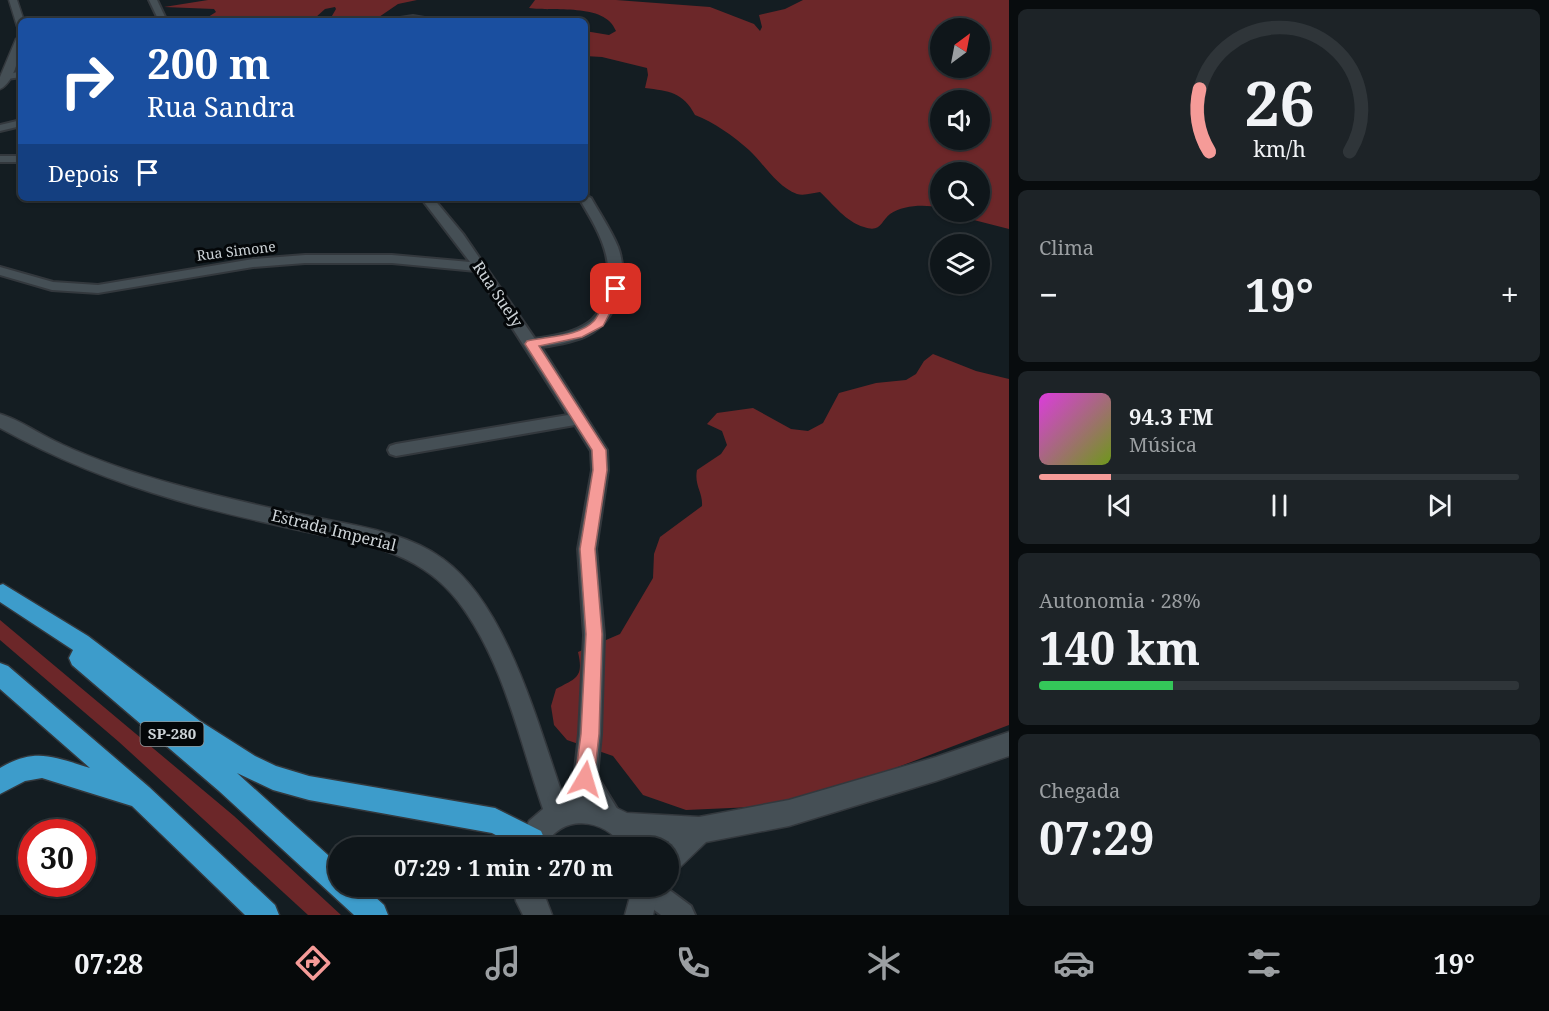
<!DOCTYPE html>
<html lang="pt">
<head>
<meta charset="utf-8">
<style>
	body { margin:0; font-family:"Noto Serif",serif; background:#1d2327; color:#f1f3f6; height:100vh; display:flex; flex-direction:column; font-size:22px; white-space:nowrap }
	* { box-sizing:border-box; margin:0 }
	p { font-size:20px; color:#9b9fa2 }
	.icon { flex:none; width:33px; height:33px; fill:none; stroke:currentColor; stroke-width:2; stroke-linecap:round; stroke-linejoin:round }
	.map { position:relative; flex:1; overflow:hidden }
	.panel { display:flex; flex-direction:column; gap:9px; padding:9px; background:#080c0e; width:540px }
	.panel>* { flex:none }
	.top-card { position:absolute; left:18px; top:18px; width:570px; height:183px; border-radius:9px; box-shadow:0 2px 4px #0004,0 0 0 2px #2f3539; background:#1a4fa0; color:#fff; overflow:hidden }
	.needle { width:39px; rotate:32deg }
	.tools { position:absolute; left:930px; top:18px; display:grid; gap:12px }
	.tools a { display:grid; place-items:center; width:60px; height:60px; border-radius:50%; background:#0f161a; box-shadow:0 2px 4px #0004,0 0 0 2px #2f3539; font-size:30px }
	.speed { position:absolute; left:18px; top:819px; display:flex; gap:12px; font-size:30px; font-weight:700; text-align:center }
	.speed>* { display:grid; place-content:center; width:78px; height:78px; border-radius:50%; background:#0f161a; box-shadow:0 2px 4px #0004,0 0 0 2px #2f3539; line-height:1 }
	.speed .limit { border:9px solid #d22; background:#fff; color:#111 }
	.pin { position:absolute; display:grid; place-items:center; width:51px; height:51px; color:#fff; margin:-26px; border-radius:12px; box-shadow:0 3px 9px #0006 }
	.me { position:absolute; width:66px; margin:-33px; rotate:7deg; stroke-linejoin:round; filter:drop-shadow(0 0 4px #0008) }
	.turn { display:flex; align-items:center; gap:21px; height:126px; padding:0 30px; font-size:27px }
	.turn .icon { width:78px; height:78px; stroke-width:2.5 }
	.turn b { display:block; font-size:42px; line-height:51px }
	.then { display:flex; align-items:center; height:57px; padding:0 30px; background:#0003; gap:12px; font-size:22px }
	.big { font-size:45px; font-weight:700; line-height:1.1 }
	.panel .widget { flex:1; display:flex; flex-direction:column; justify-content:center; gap:9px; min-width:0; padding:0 21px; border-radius:9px; background:#1d2327 }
	.panel .dial { align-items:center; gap:0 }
	.dial svg { height:156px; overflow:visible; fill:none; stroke:#2f3539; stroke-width:7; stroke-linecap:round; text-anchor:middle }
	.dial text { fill:#f1f3f6; stroke:none }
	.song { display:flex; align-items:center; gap:18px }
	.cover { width:72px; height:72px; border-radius:9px; background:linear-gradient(135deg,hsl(300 70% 55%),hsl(80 70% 35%)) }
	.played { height:6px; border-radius:3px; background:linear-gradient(90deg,#f59b98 15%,#2f3539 15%) }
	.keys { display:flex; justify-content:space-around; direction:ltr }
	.heat { display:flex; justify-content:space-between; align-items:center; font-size:33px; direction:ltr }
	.charge { height:9px; border-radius:4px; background:linear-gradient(90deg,#34c759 28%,#2f3539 0) }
	.trip { position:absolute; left:328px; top:837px; width:351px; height:60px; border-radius:30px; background:#0f161a; box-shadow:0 2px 4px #0004,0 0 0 2px #2f3539; font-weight:700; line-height:60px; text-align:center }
	.dock { display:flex; height:96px; justify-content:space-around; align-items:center; background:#06090a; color:#9b9fa2 }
	.dock .icon { width:42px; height:42px }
	.dock .active { color:#f59b98 }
	.dock b { font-size:27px; color:#f1f3f6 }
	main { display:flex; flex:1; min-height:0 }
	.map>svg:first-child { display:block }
	.green { fill:#6c2729; fill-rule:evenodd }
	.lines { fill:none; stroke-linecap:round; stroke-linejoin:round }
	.street-casing { stroke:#33383d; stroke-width:4 }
	.secondary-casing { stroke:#33383d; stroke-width:3 }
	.highway-casing { stroke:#33383d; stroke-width:3 }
	.street { fill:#454f55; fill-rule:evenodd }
	.secondary { fill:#454f55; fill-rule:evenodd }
	.highway { fill:#3d9ccb; fill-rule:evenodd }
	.route { fill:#f59b98; stroke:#9f6563; stroke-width:1.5 }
	.labels { text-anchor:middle; stroke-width:6; stroke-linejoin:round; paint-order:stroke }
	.far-street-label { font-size:14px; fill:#cdd3d7; stroke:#040709 }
	.shield { fill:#040709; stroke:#919699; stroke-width:1.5 }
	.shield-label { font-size:15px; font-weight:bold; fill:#cdd3d7 }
	.street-label { font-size:16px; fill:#cdd3d7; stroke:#040709 }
</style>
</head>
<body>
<main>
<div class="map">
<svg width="1009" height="915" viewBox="0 0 1009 915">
	<rect width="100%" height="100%" fill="#141d22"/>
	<g class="green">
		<path d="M208,0H417L398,4L379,17L367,21H329L336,9L335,7L325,9L315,18L316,21H213L205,19L216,12L214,9L164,7Z"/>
		<path d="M535,0H616L710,7L754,24L760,31L762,27L759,15L785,9L803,0H1009V229L966,218L951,212H980V172H940V208C926,204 903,205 890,214C881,221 881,233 864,227C846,222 833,204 820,192C813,193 804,196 797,194C777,187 764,164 749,150C733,136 714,122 695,115C683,92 669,91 645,88L648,75L647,68L602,57L585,56V31L609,35L616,31C605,2 552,12 529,8ZM980,28V68H940V28ZM980,100V140H940V100Z"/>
		<path d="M933,354L976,371L1009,379V725L824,795L773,806L686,810L643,795L613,756L567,740L554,725L551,706L556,689C576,678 584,678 578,652L620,634L653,578L654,554L660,537L702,506C703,492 694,486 697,470L721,454L727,445L722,431L707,424L717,413L753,408L791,429L808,431L823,423L839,393L876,383L906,380L916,374L924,361Z"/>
		<path d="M0,620L234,816L341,915H308L119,742L0,640Z"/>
	</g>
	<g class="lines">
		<defs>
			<g id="street">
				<path d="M149,0H157L167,21H159Z"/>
				<path d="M413,16L442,21H381Z"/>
				<path d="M21,71V77L7,79L2,76Z"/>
				<path d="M21,120V126L0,131V125Z"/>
				<rect x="0" y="156" width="21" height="6"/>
				<path d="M585,195L591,198C600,214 611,230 618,247C624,264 624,281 618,298C605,336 577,342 541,347L607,450L608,470L596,549L604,635L601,734L597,776L621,815L617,823L609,827L601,823L587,803L582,816L574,820L566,816L562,808L574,779L579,734L584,635L578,549L592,470L591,451L575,425L396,456L390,454L388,450L390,446L396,444L568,415L476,271L392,263H305L253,267L98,293L52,290L0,275V267L53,282L98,285L253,259L305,255H392L470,262L421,198H433L463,234L535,339C553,336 572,334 588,323C596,318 600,310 603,301C618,262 599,232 579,198H585Z"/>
				<path d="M636,886H664L691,906L695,915H661L638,898Z"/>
			</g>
			<g id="secondary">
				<path d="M9,0H17L24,21H21V29L17,26Z"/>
				<path d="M21,36C21,51 15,82 0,89V77L16,39Z"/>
				<path d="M0,414C21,420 40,435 61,444C98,461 137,474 177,485C220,497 265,507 309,516C354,526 405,531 443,559C508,606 538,726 564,799L583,797L600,800L627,813L699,817L789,800L936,757L1009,732V756L936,781L789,826L706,842L678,869L669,873V848H663L669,841L649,840L652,848H624C605,817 560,813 544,848H517L529,821L543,809C519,739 503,659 457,600C417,549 358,543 299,530C258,521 217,512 176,500C114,482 56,459 0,428Z"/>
				<path d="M514,886H541L552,915H523L516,901Z"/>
				<path d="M633,886H660L653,915H625Z"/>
			</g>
			<g id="highway">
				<path d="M3,584L88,636L200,721L255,756L276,766L309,776L495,808L541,831L545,840L542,848H520L492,833L309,800L273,790L237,773L339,865V886H363L384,905L388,915H354L219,791L72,665L69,658L73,650L0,602V585Z"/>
				<path d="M0,663L8,666L149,787L275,905L279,915H245L132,806L42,778L25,781L0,794V768C35,747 54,757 90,768L0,689Z"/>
			</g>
		</defs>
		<use href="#street" class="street-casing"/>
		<use href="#secondary" class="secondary-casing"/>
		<use href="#highway" class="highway-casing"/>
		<use href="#street" class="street"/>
		<use href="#secondary" class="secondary"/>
		<use href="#highway" class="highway"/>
	</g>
	<path class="route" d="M616,286L622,289L603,326L582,337L539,346L606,450L607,470L595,549L602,634L599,734L594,779L591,786L585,788L578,786L575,779L581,734L586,634L580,549L593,470L592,450L525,344L527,341C547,336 579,337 594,321C603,311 604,290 616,286Z"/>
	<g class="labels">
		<g class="far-street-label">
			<text transform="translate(236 251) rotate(-7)" y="5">Rua Simone</text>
		</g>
		<rect class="shield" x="140.5" y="722" width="63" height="24" rx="4.5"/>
		<g class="shield-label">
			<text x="172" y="739">SP-280</text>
		</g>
		<g class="street-label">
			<text transform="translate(498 294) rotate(56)" y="6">Rua Suely</text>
			<text transform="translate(334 530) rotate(14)" y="6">Estrada Imperial</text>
		</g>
	</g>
</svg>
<div class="tools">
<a><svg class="needle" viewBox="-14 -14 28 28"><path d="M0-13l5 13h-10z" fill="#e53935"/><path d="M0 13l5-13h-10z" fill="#9b9fa2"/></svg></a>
<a><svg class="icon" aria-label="sound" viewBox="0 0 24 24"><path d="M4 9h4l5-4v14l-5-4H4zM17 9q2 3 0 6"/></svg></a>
<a><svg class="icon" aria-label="search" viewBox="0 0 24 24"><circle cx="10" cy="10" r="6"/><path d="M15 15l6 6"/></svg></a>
<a><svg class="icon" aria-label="layers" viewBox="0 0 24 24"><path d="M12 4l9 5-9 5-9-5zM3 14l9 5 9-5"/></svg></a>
</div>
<div class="speed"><div class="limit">30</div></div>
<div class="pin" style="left:616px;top:289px;background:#d93025"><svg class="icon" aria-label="arrive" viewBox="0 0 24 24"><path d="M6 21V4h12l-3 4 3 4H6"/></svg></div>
<svg class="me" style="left:585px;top:779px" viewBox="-20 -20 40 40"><path d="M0-17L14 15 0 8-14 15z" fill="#f59b98" stroke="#fff" stroke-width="4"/></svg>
<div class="trip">07:29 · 1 min · 270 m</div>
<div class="top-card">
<div class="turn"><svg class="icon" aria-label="right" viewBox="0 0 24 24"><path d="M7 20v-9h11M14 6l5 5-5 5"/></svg><div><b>200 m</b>Rua Sandra</div></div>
<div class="then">Depois<svg class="icon" aria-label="arrive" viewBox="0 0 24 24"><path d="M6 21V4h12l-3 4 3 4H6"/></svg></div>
</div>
</div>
<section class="panel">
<div class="widget dial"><svg viewBox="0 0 100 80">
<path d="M14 69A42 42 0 1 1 86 69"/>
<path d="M14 69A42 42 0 0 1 9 37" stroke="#f59b98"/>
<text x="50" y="56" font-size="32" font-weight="700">26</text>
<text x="50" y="72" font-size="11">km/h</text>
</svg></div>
<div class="widget"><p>Clima</p>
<div class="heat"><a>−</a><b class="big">19°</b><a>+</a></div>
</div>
<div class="widget">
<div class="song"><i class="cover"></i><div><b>94.3 FM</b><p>Música</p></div></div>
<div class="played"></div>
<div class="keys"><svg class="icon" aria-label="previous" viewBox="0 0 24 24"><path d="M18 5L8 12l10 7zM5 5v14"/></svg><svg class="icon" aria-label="pause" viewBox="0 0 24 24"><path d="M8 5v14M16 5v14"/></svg><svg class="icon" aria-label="next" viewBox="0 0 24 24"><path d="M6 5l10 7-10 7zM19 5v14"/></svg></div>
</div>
<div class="widget"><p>Autonomia · 28%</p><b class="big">140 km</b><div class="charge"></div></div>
<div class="widget"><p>Chegada</p><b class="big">07:29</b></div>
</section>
</main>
<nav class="dock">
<b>07:28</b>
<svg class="icon active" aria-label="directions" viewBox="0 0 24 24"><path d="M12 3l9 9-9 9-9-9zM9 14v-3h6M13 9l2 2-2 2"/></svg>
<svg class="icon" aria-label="music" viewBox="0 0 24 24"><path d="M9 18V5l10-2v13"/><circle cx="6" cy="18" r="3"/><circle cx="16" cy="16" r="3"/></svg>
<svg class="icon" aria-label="phone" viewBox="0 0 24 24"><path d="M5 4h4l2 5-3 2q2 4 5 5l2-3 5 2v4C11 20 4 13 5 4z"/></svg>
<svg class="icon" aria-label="climate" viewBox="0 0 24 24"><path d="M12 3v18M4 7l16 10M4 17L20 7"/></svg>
<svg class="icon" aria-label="car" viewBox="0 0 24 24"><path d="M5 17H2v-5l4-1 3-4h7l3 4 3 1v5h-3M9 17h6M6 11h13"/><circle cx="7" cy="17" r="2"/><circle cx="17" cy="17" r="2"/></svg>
<svg class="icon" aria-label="filters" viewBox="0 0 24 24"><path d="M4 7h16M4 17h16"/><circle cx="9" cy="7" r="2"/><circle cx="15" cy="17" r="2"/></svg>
<b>19°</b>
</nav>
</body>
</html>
